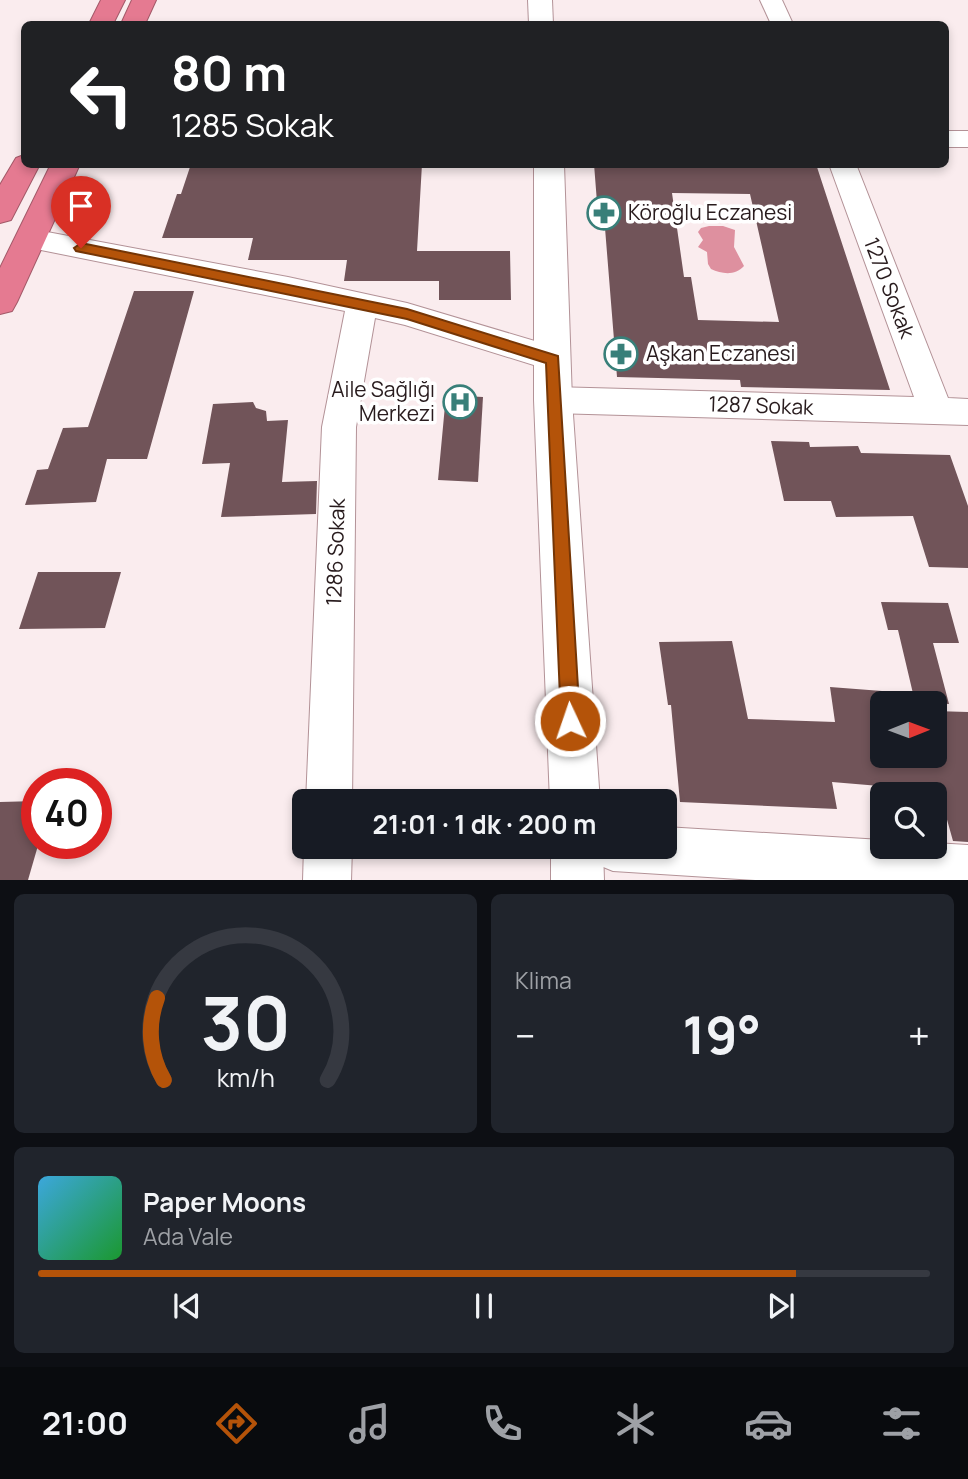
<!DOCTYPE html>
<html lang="tr">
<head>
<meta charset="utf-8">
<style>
	body { margin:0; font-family:Manrope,sans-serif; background:#20242c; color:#f1f3f6; height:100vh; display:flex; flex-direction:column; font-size:26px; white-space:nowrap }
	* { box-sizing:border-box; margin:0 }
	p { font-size:23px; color:#9ea1a6 }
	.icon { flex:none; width:38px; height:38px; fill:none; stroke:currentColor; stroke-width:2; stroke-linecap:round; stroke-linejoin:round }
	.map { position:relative; height:880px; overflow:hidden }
	.panel { display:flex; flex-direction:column; gap:14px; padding:14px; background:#0d0f14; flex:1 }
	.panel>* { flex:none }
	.hud { position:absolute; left:21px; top:21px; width:928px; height:147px; border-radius:10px; box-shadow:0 4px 10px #0003; background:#202124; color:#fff; overflow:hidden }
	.needle { width:46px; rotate:89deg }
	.tools { position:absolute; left:870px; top:691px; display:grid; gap:14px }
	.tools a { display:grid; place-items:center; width:77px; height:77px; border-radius:10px; background:#171b24; box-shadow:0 4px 10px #0003; font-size:35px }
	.speed { position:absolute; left:21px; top:768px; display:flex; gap:14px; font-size:35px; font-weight:700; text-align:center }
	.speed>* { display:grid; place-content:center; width:91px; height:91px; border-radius:50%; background:#171b24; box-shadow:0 4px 10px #0003; line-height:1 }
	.speed .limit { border:10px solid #d22; background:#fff; color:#111 }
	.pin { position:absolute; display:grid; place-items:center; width:60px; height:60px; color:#fff; margin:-72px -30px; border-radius:50% 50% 50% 0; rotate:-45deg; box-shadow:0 0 7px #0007 }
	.pin .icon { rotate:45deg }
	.me { position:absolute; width:77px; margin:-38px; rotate:357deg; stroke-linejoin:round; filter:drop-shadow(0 0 5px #0008) }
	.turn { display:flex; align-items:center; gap:24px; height:147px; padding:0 35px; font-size:32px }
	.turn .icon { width:91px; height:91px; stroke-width:2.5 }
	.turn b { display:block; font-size:49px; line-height:60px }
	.big { font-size:52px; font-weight:700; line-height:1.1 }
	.panel .tile { flex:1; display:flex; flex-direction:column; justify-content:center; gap:10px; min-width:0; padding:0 24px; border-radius:10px; background:#20242c }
	.panel .dial { align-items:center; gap:0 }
	.dial svg { height:182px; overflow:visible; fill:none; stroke:#363941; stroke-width:7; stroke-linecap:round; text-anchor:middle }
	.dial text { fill:#f1f3f6; stroke:none }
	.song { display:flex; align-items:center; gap:21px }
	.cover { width:84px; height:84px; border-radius:10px; background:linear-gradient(135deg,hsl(200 70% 55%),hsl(130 70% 35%)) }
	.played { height:7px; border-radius:4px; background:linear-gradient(90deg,#b45309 85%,#363941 85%) }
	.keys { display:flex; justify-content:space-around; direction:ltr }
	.heat { display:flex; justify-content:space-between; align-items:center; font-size:38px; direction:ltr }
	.panel .tiles { flex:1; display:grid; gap:14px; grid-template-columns:1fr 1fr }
	.tile:last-child { grid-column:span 2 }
	.trip { position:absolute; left:292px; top:789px; width:385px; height:70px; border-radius:10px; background:#171b24; box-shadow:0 4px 10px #0003; font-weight:700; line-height:70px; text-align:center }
	.dock { display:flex; height:112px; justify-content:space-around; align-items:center; background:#090b0e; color:#9ea1a6 }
	.dock .icon { width:49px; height:49px }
	.dock .current { color:#b45309 }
	.dock b { font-size:32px; color:#f1f3f6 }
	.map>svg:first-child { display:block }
	.water { fill:#de909f }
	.building { fill:#715459; fill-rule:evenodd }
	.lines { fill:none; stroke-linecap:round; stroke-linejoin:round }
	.street-casing { stroke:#b39297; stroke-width:2 }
	.secondary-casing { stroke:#b39297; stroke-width:2 }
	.highway-casing { stroke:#a35968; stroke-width:2 }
	.street { fill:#fff; fill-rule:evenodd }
	.secondary { fill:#fff; fill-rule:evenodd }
	.highway { fill:#e57a91; fill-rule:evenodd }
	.route { fill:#b45309; stroke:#753606; stroke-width:2 }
	.labels { text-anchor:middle; stroke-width:7; stroke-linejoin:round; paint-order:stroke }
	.poi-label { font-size:21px; fill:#281b1d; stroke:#fff; text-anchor:start }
	.street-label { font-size:21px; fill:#281b1d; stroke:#fff }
</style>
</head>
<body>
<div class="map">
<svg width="968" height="881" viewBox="0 0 968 881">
	<rect width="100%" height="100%" fill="#faecee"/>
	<path class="water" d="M709,226H723L735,230L734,247L744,266C735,276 722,274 711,269L708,264L707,252L698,247L703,240L698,232L701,228Z"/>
	<g class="building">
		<path d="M191,164H422L417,251H510L511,300H439V281H344L347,260H248L253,238H162L177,194H181Z"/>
		<path d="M594,164H816L890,390L741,387L740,380L617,377L605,228H599ZM672,193L750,194L779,322L698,320L691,277H684Z"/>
		<path d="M134,291H194L147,459H107L96,502L25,505L37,470L48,469L63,428L88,427Z"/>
		<path d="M446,395L483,397L478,482L438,480Z"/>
		<path d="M253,402L256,408L266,411L267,421L288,420L282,482L317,481L316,514L221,517L230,463L202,464L213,404Z"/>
		<path d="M771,441L809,442L810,447L858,446L861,453L950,455L968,506V568L929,567L913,516L836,517L831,501H784Z"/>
		<path d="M38,572H121L105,628L19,629Z"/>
		<path d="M881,602L948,603L959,643H933L949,704L915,702L898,630H888Z"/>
		<path d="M732,641L748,719L835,722L830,687L882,691V756H934V711L968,712V842L953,841L939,791L832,782L837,809L680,802L671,705H668L659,642Z"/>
		<path d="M37,801V849L28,880H0V802Z"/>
	</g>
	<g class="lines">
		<defs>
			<g id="street">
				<path d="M760,0H782L793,24H771Z"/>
				<rect x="945" y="131" width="23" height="16"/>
				<path d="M829,164H856L948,398L968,399V425L553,413L541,409L536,400L541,391L553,387L914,397Z"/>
				<path d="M31,229L288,277L407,303L565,350L569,359L565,368L553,371L405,325L375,318L356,427L352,802H306L322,427L345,311L21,246L17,239L21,232Z"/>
				<path d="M665,827L882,840V847H934V843L968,845V881H771L613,871L596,864L589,847H665Z"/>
				<path d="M304,847H352L351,881H303Z"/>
			</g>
			<g id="secondary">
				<path d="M528,0H552L553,24H529Z"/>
				<path d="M534,164H564L572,400L600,802H550L534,400Z"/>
				<path d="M551,847H603L604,881H551Z"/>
			</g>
			<g id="highway">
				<path d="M101,0H125L113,24H89Z"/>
				<path d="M132,0H156L145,24H121Z"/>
				<path d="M24,155V164H40L11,220L0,223V185L16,158Z"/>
				<path d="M51,164H80L17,302L12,311L0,314V268Z"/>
			</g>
		</defs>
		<use href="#street" class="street-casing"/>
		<use href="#secondary" class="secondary-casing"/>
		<use href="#highway" class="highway-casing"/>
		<use href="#street" class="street"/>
		<use href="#secondary" class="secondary"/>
		<use href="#highway" class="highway"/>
	</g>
	<path class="route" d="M81,243L407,309L558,356L580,721L577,728L570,731L564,728L561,721L546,363L407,319L76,251L74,248Z"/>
	<defs>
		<symbol id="pharmacy-ring" viewBox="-11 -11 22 22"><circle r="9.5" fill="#fff" stroke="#387f79" stroke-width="1.5"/><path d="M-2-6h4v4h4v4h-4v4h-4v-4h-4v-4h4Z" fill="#387f79"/></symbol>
		<symbol id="hospital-ring" viewBox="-11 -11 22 22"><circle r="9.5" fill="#fff" stroke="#387f79" stroke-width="1.5"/><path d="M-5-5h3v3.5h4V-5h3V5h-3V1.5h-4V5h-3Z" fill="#387f79"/></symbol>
	</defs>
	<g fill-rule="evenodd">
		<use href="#pharmacy-ring" x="585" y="194" width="38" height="38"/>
		<use href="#pharmacy-ring" x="602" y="335" width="38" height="38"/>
		<use href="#hospital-ring" x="441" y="383" width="38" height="38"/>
	</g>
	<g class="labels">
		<g class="poi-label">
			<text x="628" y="220">Köroğlu Eczanesi</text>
			<text x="646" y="361">Aşkan Eczanesi</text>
			<text x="435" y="397" text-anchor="end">Aile Sağlığı<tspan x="435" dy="24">Merkezi</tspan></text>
		</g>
		<g class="street-label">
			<text transform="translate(889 288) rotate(69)" y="7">1270 Sokak</text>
			<text transform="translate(761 406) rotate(2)" y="7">1287 Sokak</text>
			<text transform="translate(336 552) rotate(-88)" y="7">1286 Sokak</text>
		</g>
	</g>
</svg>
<div class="tools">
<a><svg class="needle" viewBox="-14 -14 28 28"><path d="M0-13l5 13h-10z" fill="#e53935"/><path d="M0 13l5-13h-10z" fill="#9ea1a6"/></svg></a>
<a><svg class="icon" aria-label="search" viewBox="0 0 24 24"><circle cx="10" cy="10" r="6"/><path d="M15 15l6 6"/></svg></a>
</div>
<div class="speed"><div class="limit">40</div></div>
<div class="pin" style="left:81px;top:248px;background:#d93025"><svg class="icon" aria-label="arrive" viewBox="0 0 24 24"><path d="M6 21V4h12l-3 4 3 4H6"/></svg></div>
<svg class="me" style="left:570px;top:721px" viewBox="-20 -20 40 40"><circle r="17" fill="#b45309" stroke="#fff" stroke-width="3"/><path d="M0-11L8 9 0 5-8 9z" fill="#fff"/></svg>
<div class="trip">21:01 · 1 dk · 200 m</div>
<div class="hud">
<div class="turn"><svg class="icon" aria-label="left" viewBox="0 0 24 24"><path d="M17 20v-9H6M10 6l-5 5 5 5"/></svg><div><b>80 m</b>1285 Sokak</div></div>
</div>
</div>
<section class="panel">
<div class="tiles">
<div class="tile dial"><svg viewBox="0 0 100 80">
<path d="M14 69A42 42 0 1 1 86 69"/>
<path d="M14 69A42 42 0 0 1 11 33" stroke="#b45309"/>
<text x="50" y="56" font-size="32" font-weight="700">30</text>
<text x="50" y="72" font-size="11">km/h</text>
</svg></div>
<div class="tile"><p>Klima</p>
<div class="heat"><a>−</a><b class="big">19°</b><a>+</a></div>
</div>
<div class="tile">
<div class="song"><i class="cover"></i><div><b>Paper Moons</b><p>Ada Vale</p></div></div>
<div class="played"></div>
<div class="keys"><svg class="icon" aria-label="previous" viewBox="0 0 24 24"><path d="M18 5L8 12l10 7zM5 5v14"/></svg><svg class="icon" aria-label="pause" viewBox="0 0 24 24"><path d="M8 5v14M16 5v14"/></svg><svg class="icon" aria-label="next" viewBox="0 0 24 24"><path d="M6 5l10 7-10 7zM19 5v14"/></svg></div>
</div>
</div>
</section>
<nav class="dock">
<b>21:00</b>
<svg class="icon current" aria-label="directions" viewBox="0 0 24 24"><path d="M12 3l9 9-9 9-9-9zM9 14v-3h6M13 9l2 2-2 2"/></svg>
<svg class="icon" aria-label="music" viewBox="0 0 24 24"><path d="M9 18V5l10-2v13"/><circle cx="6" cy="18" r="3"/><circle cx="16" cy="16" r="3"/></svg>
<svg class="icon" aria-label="phone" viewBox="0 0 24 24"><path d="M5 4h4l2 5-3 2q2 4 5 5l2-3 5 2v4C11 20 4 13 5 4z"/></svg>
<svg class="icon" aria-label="climate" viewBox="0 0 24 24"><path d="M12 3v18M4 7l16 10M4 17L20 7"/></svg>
<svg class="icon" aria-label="car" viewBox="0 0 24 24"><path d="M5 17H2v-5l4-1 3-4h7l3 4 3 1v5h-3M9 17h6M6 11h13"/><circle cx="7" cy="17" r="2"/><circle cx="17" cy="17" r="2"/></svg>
<svg class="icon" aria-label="filters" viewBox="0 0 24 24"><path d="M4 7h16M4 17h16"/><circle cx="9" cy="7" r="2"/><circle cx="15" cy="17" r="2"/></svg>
</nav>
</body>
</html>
